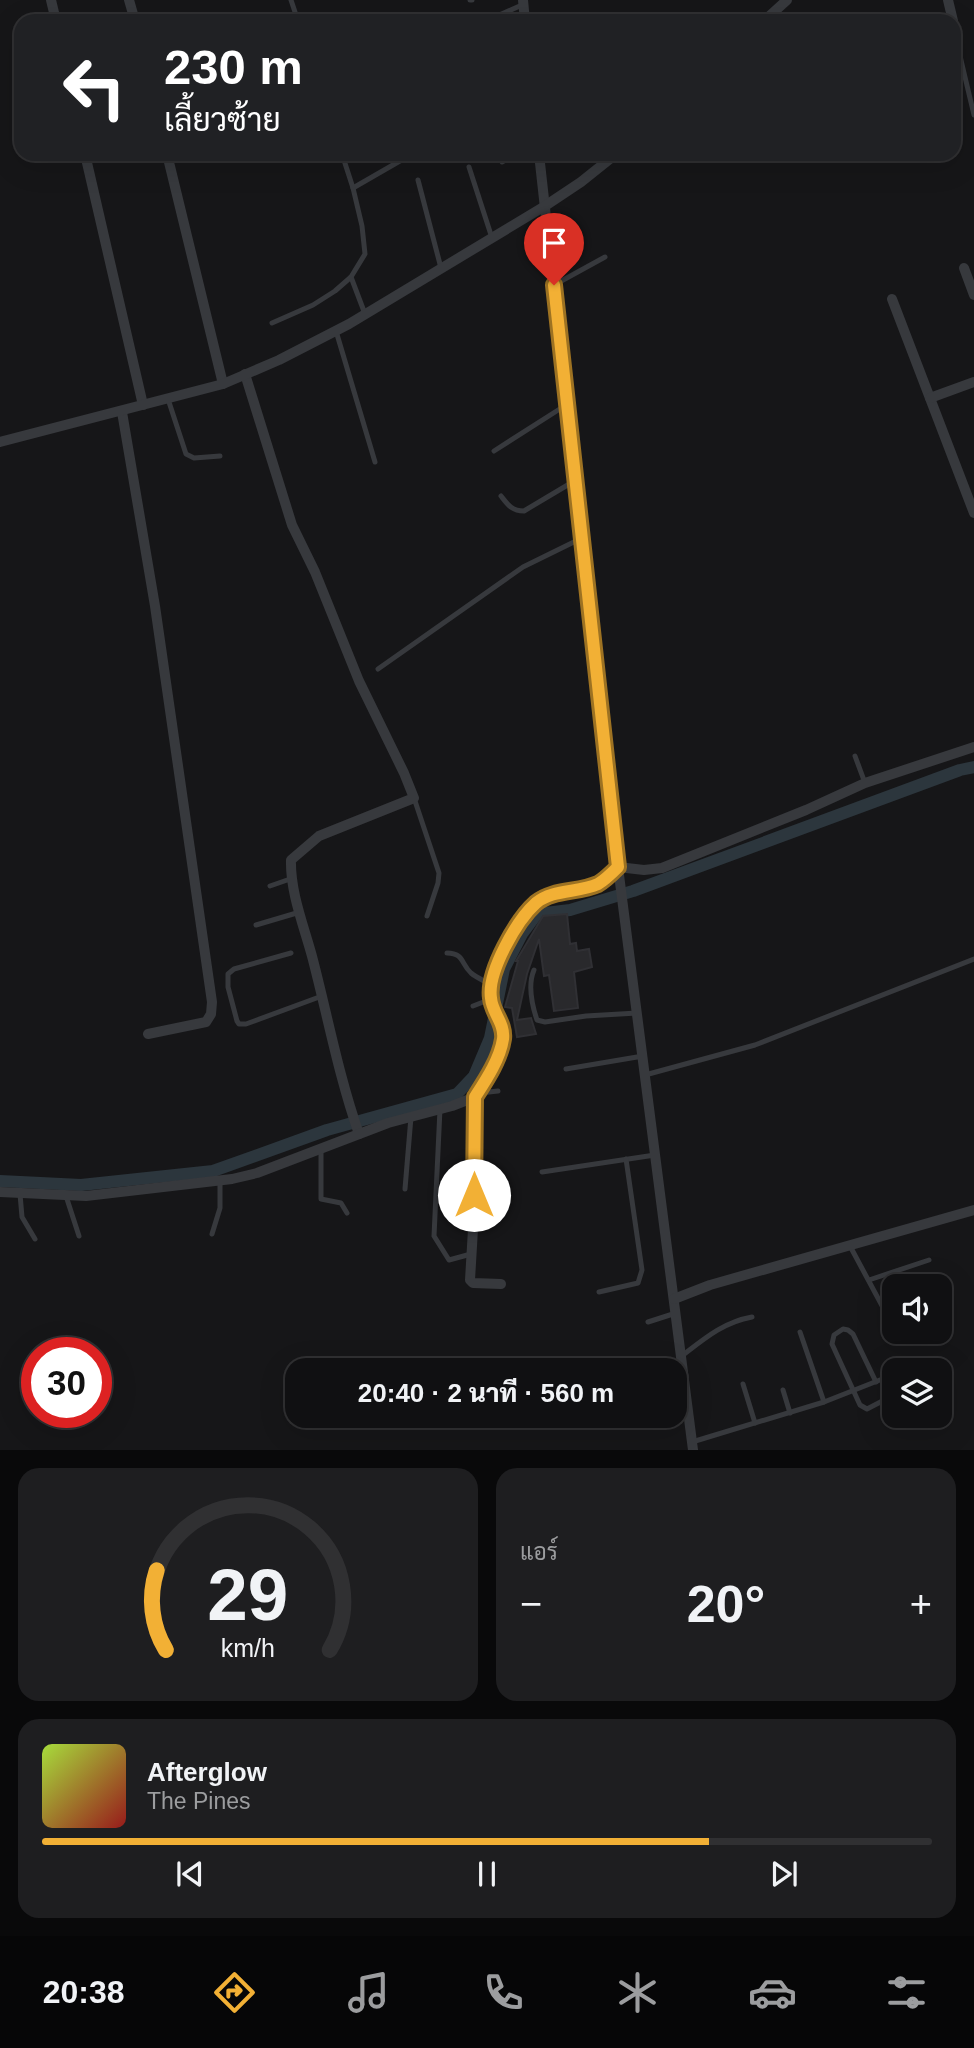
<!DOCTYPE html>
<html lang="th">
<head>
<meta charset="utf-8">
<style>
	body { margin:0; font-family:Helvetica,Sarabun,sans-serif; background:#1e1e20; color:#f1f3f6; height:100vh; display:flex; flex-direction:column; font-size:26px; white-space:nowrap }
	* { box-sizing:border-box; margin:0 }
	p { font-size:23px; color:#9c9d9f }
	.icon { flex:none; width:38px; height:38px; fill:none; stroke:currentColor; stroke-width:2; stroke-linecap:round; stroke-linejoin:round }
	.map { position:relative; height:1450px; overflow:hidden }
	.side { display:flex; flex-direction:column; gap:18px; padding:18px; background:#09090a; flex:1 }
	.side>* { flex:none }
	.guide { position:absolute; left:14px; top:14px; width:947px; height:147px; border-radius:21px; box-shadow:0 7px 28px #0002,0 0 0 2px #303032; background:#202124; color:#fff; overflow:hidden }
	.buttons { position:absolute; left:882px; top:1274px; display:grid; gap:14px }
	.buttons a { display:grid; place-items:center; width:70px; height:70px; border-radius:14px; background:#101012; box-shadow:0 7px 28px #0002,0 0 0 2px #303032; font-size:35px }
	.speed { position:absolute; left:21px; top:1337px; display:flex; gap:14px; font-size:35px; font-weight:700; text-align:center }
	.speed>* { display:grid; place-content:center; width:91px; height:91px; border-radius:50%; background:#101012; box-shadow:0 7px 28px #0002,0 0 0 2px #303032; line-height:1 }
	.speed .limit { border:10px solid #d22; background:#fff; color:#111 }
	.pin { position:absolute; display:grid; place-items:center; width:60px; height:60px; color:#fff; margin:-72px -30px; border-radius:50% 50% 50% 0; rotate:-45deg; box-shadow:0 0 7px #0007 }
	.pin .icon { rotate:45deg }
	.me { position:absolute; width:77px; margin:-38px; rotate:0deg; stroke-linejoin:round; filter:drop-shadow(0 0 5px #0008) }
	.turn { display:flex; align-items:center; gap:24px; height:147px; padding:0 35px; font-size:32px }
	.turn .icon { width:91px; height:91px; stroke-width:2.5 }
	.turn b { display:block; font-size:49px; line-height:60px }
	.big { font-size:52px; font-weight:800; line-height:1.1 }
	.side .card { flex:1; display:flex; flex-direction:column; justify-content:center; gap:10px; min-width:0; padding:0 24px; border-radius:21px; background:#1e1e20 }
	.side .dial { align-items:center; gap:0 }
	.dial svg { height:182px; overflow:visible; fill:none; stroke:#303032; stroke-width:7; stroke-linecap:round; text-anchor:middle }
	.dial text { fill:#f1f3f6; stroke:none }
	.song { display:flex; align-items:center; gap:21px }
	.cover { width:84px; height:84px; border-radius:10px; background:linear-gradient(135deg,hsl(80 70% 55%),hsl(0 70% 35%)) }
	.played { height:7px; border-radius:4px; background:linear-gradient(90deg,#f2b035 75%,#303032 75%) }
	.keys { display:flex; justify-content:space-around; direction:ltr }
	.heat { display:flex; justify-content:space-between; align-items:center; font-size:38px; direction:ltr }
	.side .tiles { flex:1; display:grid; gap:18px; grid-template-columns:1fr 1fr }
	.card:last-child { grid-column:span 2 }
	.trip { position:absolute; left:285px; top:1358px; width:402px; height:70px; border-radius:21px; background:#101012; box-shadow:0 7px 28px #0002,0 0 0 2px #303032; font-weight:800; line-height:70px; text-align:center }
	.menu { display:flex; height:112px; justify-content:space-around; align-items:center; background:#060607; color:#9c9d9f }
	.menu .icon { width:49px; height:49px }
	.menu .current { color:#f2b035 }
	.menu b { font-size:32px; color:#f1f3f6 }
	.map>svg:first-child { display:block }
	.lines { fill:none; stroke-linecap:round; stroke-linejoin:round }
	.canal { stroke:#2c363d; stroke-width:12 }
	.building { fill:#29292c; stroke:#303034; stroke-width:2 }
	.lane { stroke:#37393d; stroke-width:5 }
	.street { stroke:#37393d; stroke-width:10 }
	.route-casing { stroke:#9d7222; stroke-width:18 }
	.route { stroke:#f2b035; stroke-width:12 }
</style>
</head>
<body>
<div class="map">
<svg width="974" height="1450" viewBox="0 0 974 1450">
	<rect width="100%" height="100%" fill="#161618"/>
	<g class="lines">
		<path class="canal" d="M0,1181L81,1185L213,1171L327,1130L457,1094L474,1076L490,1038L504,969L522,934L537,914L570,910L633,891L960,770L974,767"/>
	</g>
	<path class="building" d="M567,914L570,944L576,943L577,951L589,949L592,967L574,972L578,1008L554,1011L549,975L544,976L539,939L527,974L517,1020L531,1018L536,1034L517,1037L512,1008L505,1007L518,961H516L543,916Z"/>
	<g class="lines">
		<g class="lane">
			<path d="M291,0L298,21"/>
			<path d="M470,0H472"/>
			<path d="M486,21L522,5"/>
			<path d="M956,39L974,115"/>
			<path d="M711,154L713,157"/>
			<path d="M502,162L516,154"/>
			<path d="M469,167L492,238"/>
			<path d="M418,180L441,268"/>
			<path d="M353,188L412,154"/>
			<path d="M351,277L365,314"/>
			<path d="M554,285L605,257"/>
			<path d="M272,323L313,305L335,291L351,277L365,254L362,226L353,188L342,154"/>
			<path d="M336,331L375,462"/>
			<path d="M168,399L186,454L194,458L220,456"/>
			<path d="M494,451L566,405"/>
			<path d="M501,496C508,505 512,511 524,511L576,480"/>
			<path d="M378,669L523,567L582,538"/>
			<path d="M855,756L865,783"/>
			<path d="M414,798L439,873L438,883L427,916"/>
			<path d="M270,886L293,878"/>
			<path d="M256,925L300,912"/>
			<path d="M291,953L234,969L228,974V987L237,1021L239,1024H246L322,996"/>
			<path d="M447,953C464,953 461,964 471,973C477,978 485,981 491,985"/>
			<path d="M534,970C528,984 532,1005 537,1020L545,1022L586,1016L637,1013"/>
			<path d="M473,1006L491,999"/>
			<path d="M566,1069L643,1056"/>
			<path d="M645,1075L755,1045L974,959"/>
			<path d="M480,1093L498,1091"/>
			<path d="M440,1109L434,1236L449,1260L471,1254"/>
			<path d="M321,1148V1199L341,1203L347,1213"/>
			<path d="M542,1172L655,1155"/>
			<path d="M405,1189L411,1117"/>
			<path d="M20,1194L22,1217L35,1239"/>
			<path d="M66,1196L79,1236"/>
			<path d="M212,1234L220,1208V1181"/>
			<path d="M850,1246L894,1328"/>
			<path d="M869,1280L929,1260"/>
			<path d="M599,1292L638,1283L642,1270L626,1159"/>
			<path d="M648,1322L676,1313"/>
			<path d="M800,1332L824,1402"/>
			<path d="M683,1355C705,1338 724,1322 752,1317"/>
			<path d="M876,1382L853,1334L848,1330L843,1329L834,1335L832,1344L860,1405L867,1409L892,1396"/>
			<path d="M743,1384L755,1423"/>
			<path d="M783,1390L790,1413"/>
			<path d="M692,1442L824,1402L885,1378"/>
		</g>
		<g class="street">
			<path d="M51,0L56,21"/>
			<path d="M129,0L135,21"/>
			<path d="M523,0L525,21"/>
			<path d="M948,0L953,21"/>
			<path d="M764,21L787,0"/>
			<path d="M954,27L956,39"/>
			<path d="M85,154L143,405"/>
			<path d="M167,154L223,384"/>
			<path d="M539,154L618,867L693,1450"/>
			<path d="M964,268L974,295"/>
			<path d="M892,299L974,513"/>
			<path d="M245,374L292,525L315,572L359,681L404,773L414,798L319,836L291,860C290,893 305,929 313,960C328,1018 339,1077 359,1134"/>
			<path d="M930,398L974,382"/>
			<path d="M122,412L155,606L212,1002L211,1014L206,1022L148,1034"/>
			<path d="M0,442L223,384L279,360L349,324L545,206L581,182L616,154"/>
			<path d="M475,1097V1195L470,1280L473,1283L501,1284"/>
			<path d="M0,1192L86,1196L232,1179L257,1173L388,1123L452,1106L475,1097L483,1085L503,1040V1029L491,999V985L502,955L513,932L535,904L546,896L598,884L618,867L644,870L662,868L806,810L865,783L974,747"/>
			<path d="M674,1299L710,1285L974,1210"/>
		</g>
	</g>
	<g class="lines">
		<defs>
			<path id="route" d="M474,1195L475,1097C486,1080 500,1059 503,1039C505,1023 492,1013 491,998C487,972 517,920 536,903C553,889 578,893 598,884C605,880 612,873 618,867L554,285"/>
		</defs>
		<use href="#route" class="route-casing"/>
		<use href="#route" class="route"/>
	</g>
</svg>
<div class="buttons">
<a><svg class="icon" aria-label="sound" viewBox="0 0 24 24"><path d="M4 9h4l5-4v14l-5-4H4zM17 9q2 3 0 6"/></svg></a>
<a><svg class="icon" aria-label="layers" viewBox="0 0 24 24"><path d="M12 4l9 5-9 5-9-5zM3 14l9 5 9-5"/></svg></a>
</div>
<div class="speed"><div class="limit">30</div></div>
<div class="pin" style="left:554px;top:285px;background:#d93025"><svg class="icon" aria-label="arrive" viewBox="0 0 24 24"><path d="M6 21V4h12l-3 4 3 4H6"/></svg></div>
<svg class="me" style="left:474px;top:1195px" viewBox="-20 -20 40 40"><circle r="19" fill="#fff"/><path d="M0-13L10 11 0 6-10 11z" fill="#f2b035"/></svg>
<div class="trip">20:40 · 2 นาที · 560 m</div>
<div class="guide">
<div class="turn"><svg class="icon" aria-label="left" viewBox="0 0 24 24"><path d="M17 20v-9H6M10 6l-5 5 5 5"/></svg><div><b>230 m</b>เลี้ยวซ้าย</div></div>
</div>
</div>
<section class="side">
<div class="tiles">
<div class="card dial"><svg viewBox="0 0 100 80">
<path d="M14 69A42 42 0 1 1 86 69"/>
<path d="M14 69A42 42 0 0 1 10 34" stroke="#f2b035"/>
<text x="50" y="56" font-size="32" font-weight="700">29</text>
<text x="50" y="72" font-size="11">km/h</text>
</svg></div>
<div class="card"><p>แอร์</p>
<div class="heat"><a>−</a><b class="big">20°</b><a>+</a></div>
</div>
<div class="card">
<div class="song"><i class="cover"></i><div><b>Afterglow</b><p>The Pines</p></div></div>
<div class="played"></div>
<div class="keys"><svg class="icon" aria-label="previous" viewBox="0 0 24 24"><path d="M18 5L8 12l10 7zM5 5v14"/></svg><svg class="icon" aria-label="pause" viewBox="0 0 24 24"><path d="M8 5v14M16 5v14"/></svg><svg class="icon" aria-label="next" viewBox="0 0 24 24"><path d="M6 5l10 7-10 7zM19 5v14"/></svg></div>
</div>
</div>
</section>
<nav class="menu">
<b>20:38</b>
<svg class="icon current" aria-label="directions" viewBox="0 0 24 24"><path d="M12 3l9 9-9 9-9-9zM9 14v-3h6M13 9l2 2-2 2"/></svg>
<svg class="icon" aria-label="music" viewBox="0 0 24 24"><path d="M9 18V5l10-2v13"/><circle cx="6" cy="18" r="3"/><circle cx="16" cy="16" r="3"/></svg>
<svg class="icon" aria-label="phone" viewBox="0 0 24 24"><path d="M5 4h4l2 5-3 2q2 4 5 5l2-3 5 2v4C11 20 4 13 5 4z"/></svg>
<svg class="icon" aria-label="climate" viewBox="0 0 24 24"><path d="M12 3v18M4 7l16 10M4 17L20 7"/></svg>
<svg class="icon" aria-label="car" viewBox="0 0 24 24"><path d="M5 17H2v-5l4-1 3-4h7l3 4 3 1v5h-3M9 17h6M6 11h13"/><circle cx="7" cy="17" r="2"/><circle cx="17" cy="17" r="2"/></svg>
<svg class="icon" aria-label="filters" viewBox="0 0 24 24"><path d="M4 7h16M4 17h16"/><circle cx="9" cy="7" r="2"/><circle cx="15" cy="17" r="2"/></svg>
</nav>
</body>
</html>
